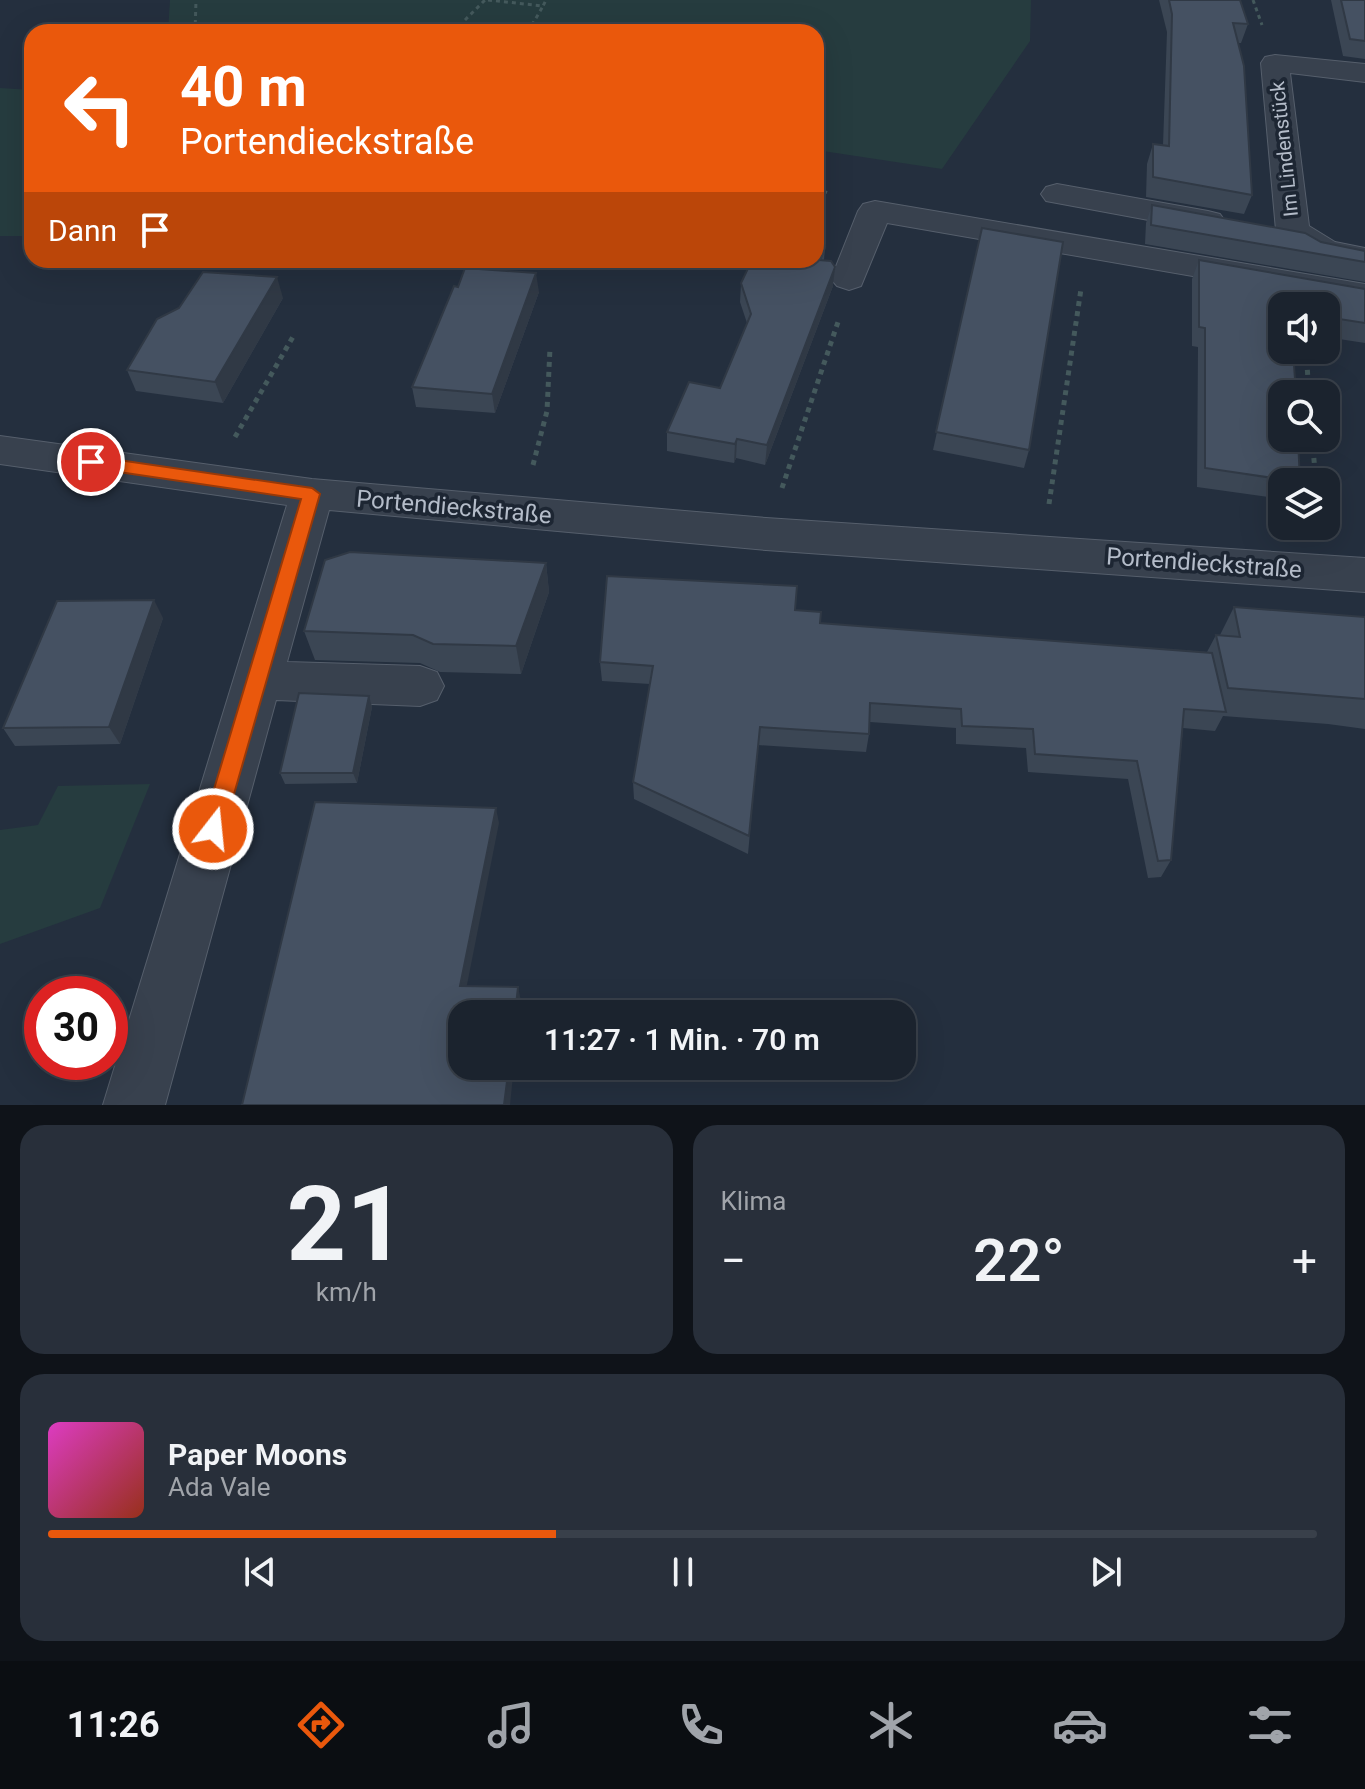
<!DOCTYPE html>
<html lang="de">
<head>
<meta charset="utf-8">
<style>
	body { margin:0; font-family:Roboto,sans-serif; background:#282f3a; color:#f1f3f6; height:100vh; display:flex; flex-direction:column; font-size:30px; white-space:nowrap }
	* { box-sizing:border-box; margin:0 }
	p { font-size:26px; color:#a0a4aa }
	.icon { flex:none; width:44px; height:44px; fill:none; stroke:currentColor; stroke-width:2; stroke-linecap:round; stroke-linejoin:round }
	.map { position:relative; height:1105px; overflow:hidden }
	.side { display:flex; flex-direction:column; gap:20px; padding:20px; background:#0f1319; flex:1 }
	.side>* { flex:none }
	.hud { position:absolute; left:24px; top:24px; width:800px; height:244px; border-radius:24px; box-shadow:0 8px 32px #0002,0 0 0 2px #39404a; background:#ea580c; color:#fff; overflow:hidden }
	.controls { position:absolute; left:1268px; top:292px; display:grid; gap:16px }
	.controls a { display:grid; place-items:center; width:72px; height:72px; border-radius:16px; background:#1b232e; box-shadow:0 8px 32px #0002,0 0 0 2px #39404a; font-size:40px }
	.speed { position:absolute; left:24px; top:976px; display:flex; gap:16px; font-size:40px; font-weight:700; text-align:center }
	.speed>* { display:grid; place-content:center; width:104px; height:104px; border-radius:50%; background:#1b232e; box-shadow:0 8px 32px #0002,0 0 0 2px #39404a; line-height:1 }
	.speed .limit { border:12px solid #d22; background:#fff; color:#111 }
	.pin { position:absolute; display:grid; place-items:center; width:68px; height:68px; color:#fff; margin:-34px; border:4px solid #fff; border-radius:50%; box-shadow:0 2px 8px #0007 }
	.me { position:absolute; width:88px; margin:-44px; rotate:16deg; stroke-linejoin:round; filter:drop-shadow(0 0 6px #0008) }
	.turn { display:flex; align-items:center; gap:28px; height:168px; padding:0 24px; font-size:36px }
	.turn .icon { width:104px; height:104px; stroke-width:2.5 }
	.turn b { display:block; font-size:56px; line-height:68px }
	.then { display:flex; align-items:center; height:76px; padding:0 24px; background:#0003; gap:16px; font-size:30px }
	.big { font-size:60px; font-weight:600; line-height:1.1 }
	.side .widget { flex:1; display:flex; flex-direction:column; justify-content:center; gap:12px; min-width:0; padding:0 28px; border-radius:24px; background:#282f3a }
	.side .dial { align-items:center; gap:0 }
	.dial b { font-size:104px; line-height:1 }
	.song { display:flex; align-items:center; gap:24px }
	.cover { width:96px; height:96px; border-radius:12px; background:linear-gradient(135deg,hsl(310 70% 55%),hsl(10 70% 35%)) }
	.played { height:8px; border-radius:4px; background:linear-gradient(90deg,#ea580c 40%,#39404a 40%) }
	.keys { display:flex; justify-content:space-around; direction:ltr }
	.heat { display:flex; justify-content:space-between; align-items:center; font-size:44px; direction:ltr }
	.side .tiles { flex:1; display:grid; gap:20px; grid-template-columns:1fr 1fr }
	.widget:last-child { grid-column:span 2 }
	.trip { position:absolute; left:448px; top:1000px; width:468px; height:80px; border-radius:24px; background:#1b232e; box-shadow:0 8px 32px #0002,0 0 0 2px #39404a; font-weight:600; line-height:80px; text-align:center }
	.dock { display:flex; height:128px; justify-content:space-around; align-items:center; background:#0b0e12; color:#a0a4aa }
	.dock .icon { width:56px; height:56px }
	.dock .selected { color:#ea580c }
	.dock b { font-size:36px; color:#f1f3f6 }
	.map>svg:first-child { display:block }
	.green { fill:#263c3f }
	.lines { fill:none; stroke-linecap:round; stroke-linejoin:round }
	.minor-casing { stroke:#565f6c; stroke-width:2 }
	.path-far1 { stroke:#44595c; stroke-width:3; stroke-dasharray:4 4; stroke-linecap:butt }
	.path { stroke:#44595c; stroke-width:5; stroke-dasharray:5 5; stroke-linecap:butt }
	.minor { fill:#38414e; fill-rule:evenodd }
	.wall { fill:#3b4654 }
	.shaded-wall { fill:#303945 }
	.building { fill:#455162; stroke:#303945; stroke-width:2 }
	.route { fill:#ea580c; stroke:#983908; stroke-width:2 }
	.labels { text-anchor:middle; stroke-width:7; stroke-linejoin:round; paint-order:stroke }
	.far-street-label { font-size:20px; fill:#b4bcc9; stroke:#1d2633 }
	.street-label { font-size:24px; fill:#b4bcc9; stroke:#1d2633 }
</style>
</head>
<body>
<div class="map">
<svg width="1365" height="1105" viewBox="0 0 1365 1105">
	<rect width="100%" height="100%" fill="#242f3e"/>
	<g class="green">
		<path d="M170,0H1031L1030,41L942,169L816,150V32H168Z"/>
		<path d="M0,88L32,90V236H0Z"/>
		<path d="M150,784L100,908L0,944V830L38,825L58,786Z"/>
	</g>
	<g class="lines">
		<defs>
			<g id="minor">
				<path d="M1275,55L1365,64V82L1290,73L1309,226L1335,242L1365,248V268C1333,263 1296,259 1276,230L1261,63L1265,57Z"/>
				<path d="M1057,184L1208,211L1220,214L1225,221L1220,228L1208,231L1046,201L1041,194L1046,187Z"/>
				<path d="M875,201L1365,284V306L887,223L861,286L849,290L837,286L831,279L858,211L863,204Z"/>
				<path d="M0,436L312,479L766,518L1365,558V592L766,550L329,510L287,662L420,666L437,672L444,686L437,700L420,706L276,700L165,1105H103L287,505L0,464Z"/>
			</g>
		</defs>
		<use href="#minor" class="minor-casing"/>
		<g class="path-far1">
			<path d="M488,0L543,6L546,0"/>
			<path d="M1253,0L1262,25"/>
			<path d="M465,20L485,0"/>
			<path d="M195,32L196,0"/>
			<path d="M528,32L543,6"/>
			<path d="M816,188L830,194"/>
		</g>
		<g class="path">
			<path d="M1306,350L1309,394"/>
			<path d="M235,437L294,335"/>
			<path d="M1312,438L1316,482"/>
			<path d="M533,465L547,411L550,348"/>
			<path d="M782,488L839,319"/>
			<path d="M1049,504L1081,289"/>
		</g>
		<use href="#minor" class="minor"/>
	</g>
	<g class="wall">
		<path d="M1159,0H1240L1248,24L1241,43H1238L1252,195L1244,214L1146,197L1147,164L1153,144L1163,145L1167,32Z"/>
		<path d="M1331,0H1365V59L1343,56Z"/>
		<path d="M1152,205L1321,242L1365,251V282L1145,244L1146,223Z"/>
		<path d="M982,228L1029,450L1024,468L933,450Z"/>
		<path d="M825,247L824,260L833,286L765,465L736,458L734,463L667,451V432L720,388L747,323L740,302L741,283L816,260Z"/>
		<path d="M1199,260L1365,289V343L1326,337V306H1282L1300,482H1282V499L1197,487L1198,347L1192,346V279Z"/>
		<path d="M458,287L539,292L495,413L416,407L412,387Z"/>
		<path d="M283,298L223,403L136,391L127,370Z"/>
		<path d="M546,563L549,592L521,674L440,672L420,663L315,660L304,631Z"/>
		<path d="M1234,607L1365,617V729L1328,724L1223,716L1215,731L1183,728L1171,860L1161,877L1148,878L1128,779L1028,772L1026,748L956,744V728L870,722L869,734L866,752L758,745L748,854L634,799L633,782L650,684L602,681L600,662L795,610L820,623L1207,652L1216,635H1220Z"/>
		<path d="M163,618L120,744L15,746L3,728Z"/>
		<path d="M369,696L372,707L357,783L285,784L280,773Z"/>
	</g>
	<g class="shaded-wall">
		<path d="M835,267L833,286L765,465L767,445Z"/>
		<path d="M536,273L539,292L495,413L492,394Z"/>
		<path d="M277,277L283,298L223,403L215,382Z"/>
		<path d="M737,439L736,458L734,463L735,444Z"/>
		<path d="M546,563L549,592L521,674L516,646Z"/>
		<path d="M154,600L163,618L120,744L109,727Z"/>
		<path d="M369,696L372,707L357,783L353,773Z"/>
		<path d="M496,808L499,823L464,1000L460,986Z"/>
		<path d="M518,987L521,1001L519,1014H515Z"/>
		<path d="M509,1066H514L510,1105H504Z"/>
	</g>
	<g class="building">
		<path d="M1169,0H1240L1248,24L1233,23L1244,66L1252,195L1153,177V144L1169,146L1172,14Z"/>
		<path d="M1341,0H1365V41L1350,39Z"/>
		<path d="M1152,205L1305,233L1321,242L1365,251V262L1151,225Z"/>
		<path d="M982,228L1063,242L1029,450L936,432Z"/>
		<path d="M816,245L825,247L820,260L831,261L835,267L767,445L737,439L735,444L667,432L689,382L720,388L751,314L741,283L752,260H816Z"/>
		<path d="M1199,260L1365,289V323L1326,317V306H1282V350H1293L1296,394H1282V438H1298L1300,482L1205,468V328L1199,327Z"/>
		<path d="M465,268L536,273L492,394L412,387L454,286L458,287Z"/>
		<path d="M203,272L277,277L215,382L127,370L157,319L179,308Z"/>
		<path d="M350,552L546,563L516,646L433,644L413,635L304,631L325,560Z"/>
		<path d="M607,576L797,586L795,610L821,612L820,623L1212,653L1226,712L1184,709L1171,860L1158,861L1137,761L1035,754L1033,729L962,726L961,709L870,703L869,734L760,727L749,836L633,782L653,666L600,662Z"/>
		<path d="M154,600L109,727L3,728L57,601Z"/>
		<path d="M1234,607L1365,617V699L1228,688L1216,635L1240,637Z"/>
		<path d="M299,693L369,696L353,773H280Z"/>
		<path d="M315,802L496,808L460,986L518,987L515,1014H462V1066H509L504,1105H242Z"/>
	</g>
	<path class="route" d="M91,456L312,488L320,494L224,829L221,836L213,839L205,836L202,829L301,499L85,467L82,462L85,458Z"/>
	<g class="labels">
		<g class="far-street-label">
			<text transform="translate(1284 149) rotate(-96)" y="7">Im Lindenstück</text>
		</g>
		<g class="street-label">
			<text transform="translate(454 507) rotate(5)" y="8">Portendieckstraße</text>
			<text transform="translate(1204 563) rotate(4)" y="8">Portendieckstraße</text>
		</g>
	</g>
</svg>
<div class="controls">
<a><svg class="icon" aria-label="sound" viewBox="0 0 24 24"><path d="M4 9h4l5-4v14l-5-4H4zM17 9q2 3 0 6"/></svg></a>
<a><svg class="icon" aria-label="search" viewBox="0 0 24 24"><circle cx="10" cy="10" r="6"/><path d="M15 15l6 6"/></svg></a>
<a><svg class="icon" aria-label="layers" viewBox="0 0 24 24"><path d="M12 4l9 5-9 5-9-5zM3 14l9 5 9-5"/></svg></a>
</div>
<div class="speed"><div class="limit">30</div></div>
<div class="pin" style="left:91px;top:462px;background:#d93025"><svg class="icon" aria-label="arrive" viewBox="0 0 24 24"><path d="M6 21V4h12l-3 4 3 4H6"/></svg></div>
<svg class="me" style="left:213px;top:829px" viewBox="-20 -20 40 40"><circle r="17" fill="#ea580c" stroke="#fff" stroke-width="3"/><path d="M0-11L8 9 0 5-8 9z" fill="#fff"/></svg>
<div class="trip">11:27 · 1 Min. · 70 m</div>
<div class="hud">
<div class="turn"><svg class="icon" aria-label="left" viewBox="0 0 24 24"><path d="M17 20v-9H6M10 6l-5 5 5 5"/></svg><div><b>40 m</b>Portendieckstraße</div></div>
<div class="then">Dann<svg class="icon" aria-label="arrive" viewBox="0 0 24 24"><path d="M6 21V4h12l-3 4 3 4H6"/></svg></div>
</div>
</div>
<section class="side">
<div class="tiles">
<div class="widget dial"><b>21</b><p>km/h</p></div>
<div class="widget"><p>Klima</p>
<div class="heat"><a>−</a><b class="big">22°</b><a>+</a></div>
</div>
<div class="widget">
<div class="song"><i class="cover"></i><div><b>Paper Moons</b><p>Ada Vale</p></div></div>
<div class="played"></div>
<div class="keys"><svg class="icon" aria-label="previous" viewBox="0 0 24 24"><path d="M18 5L8 12l10 7zM5 5v14"/></svg><svg class="icon" aria-label="pause" viewBox="0 0 24 24"><path d="M8 5v14M16 5v14"/></svg><svg class="icon" aria-label="next" viewBox="0 0 24 24"><path d="M6 5l10 7-10 7zM19 5v14"/></svg></div>
</div>
</div>
</section>
<nav class="dock">
<b>11:26</b>
<svg class="icon selected" aria-label="directions" viewBox="0 0 24 24"><path d="M12 3l9 9-9 9-9-9zM9 14v-3h6M13 9l2 2-2 2"/></svg>
<svg class="icon" aria-label="music" viewBox="0 0 24 24"><path d="M9 18V5l10-2v13"/><circle cx="6" cy="18" r="3"/><circle cx="16" cy="16" r="3"/></svg>
<svg class="icon" aria-label="phone" viewBox="0 0 24 24"><path d="M5 4h4l2 5-3 2q2 4 5 5l2-3 5 2v4C11 20 4 13 5 4z"/></svg>
<svg class="icon" aria-label="climate" viewBox="0 0 24 24"><path d="M12 3v18M4 7l16 10M4 17L20 7"/></svg>
<svg class="icon" aria-label="car" viewBox="0 0 24 24"><path d="M5 17H2v-5l4-1 3-4h7l3 4 3 1v5h-3M9 17h6M6 11h13"/><circle cx="7" cy="17" r="2"/><circle cx="17" cy="17" r="2"/></svg>
<svg class="icon" aria-label="filters" viewBox="0 0 24 24"><path d="M4 7h16M4 17h16"/><circle cx="9" cy="7" r="2"/><circle cx="15" cy="17" r="2"/></svg>
</nav>
</body>
</html>
